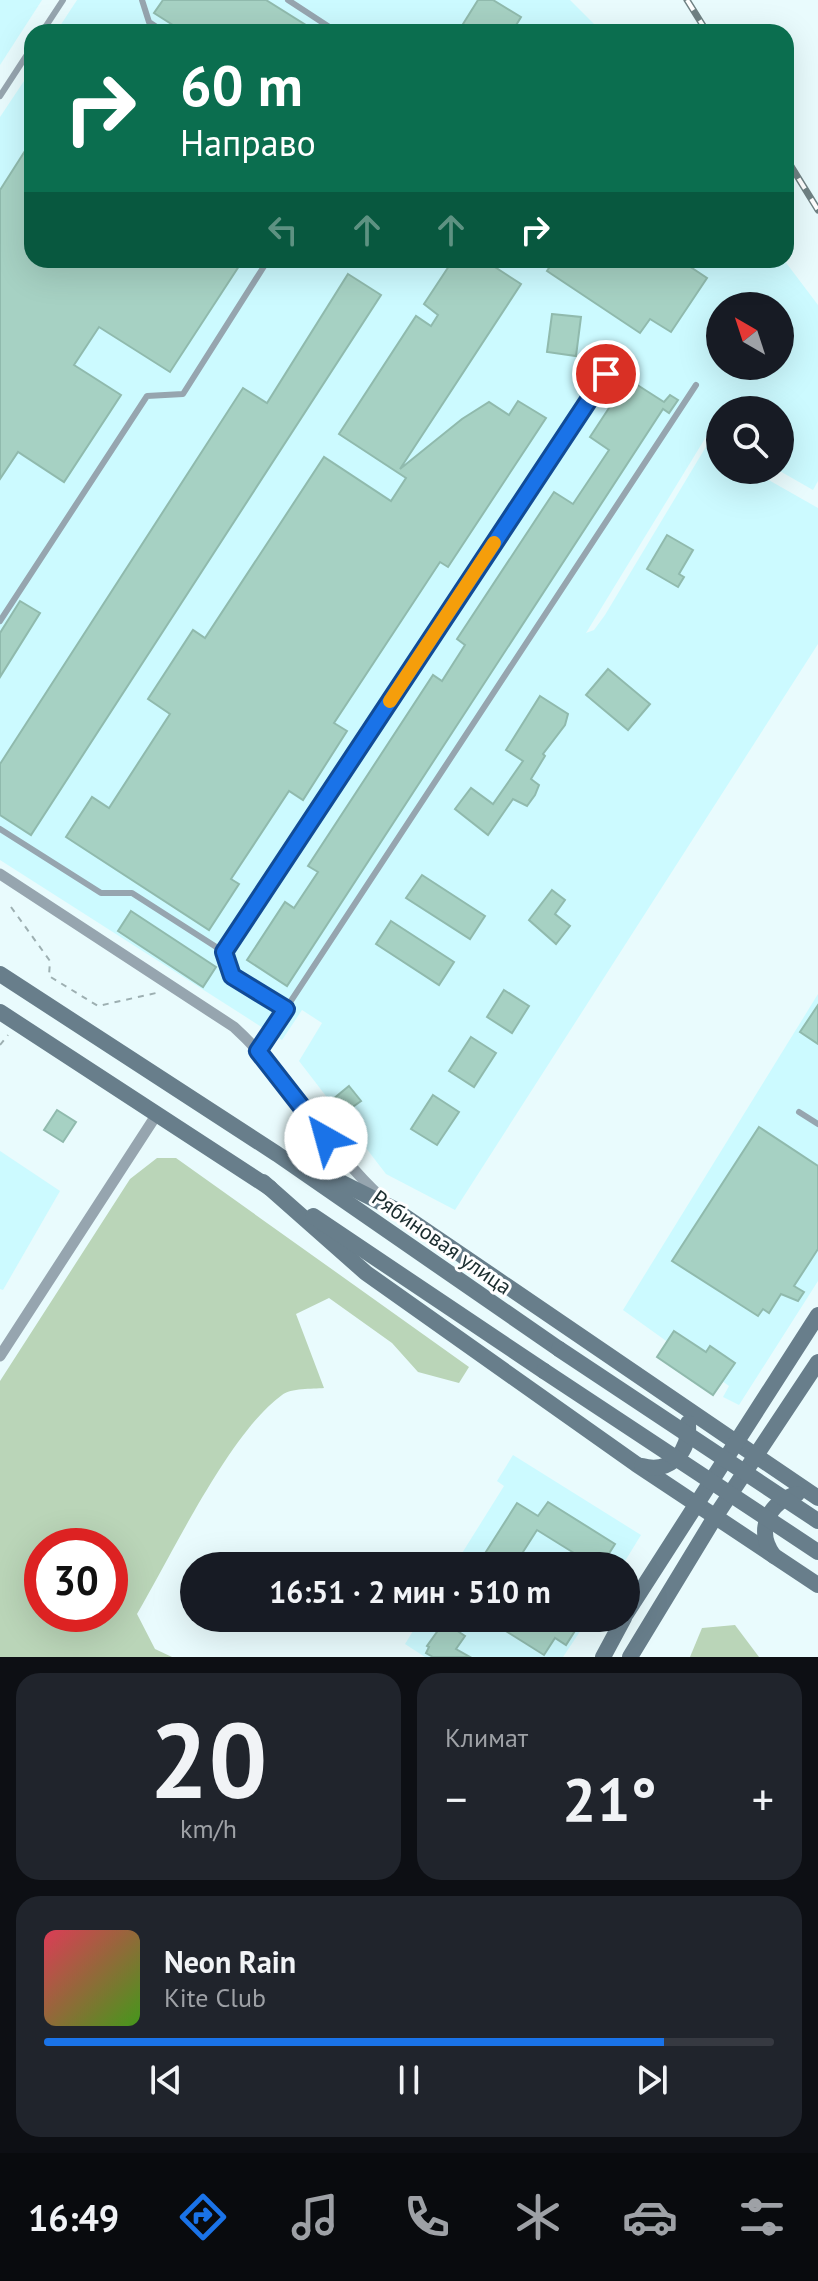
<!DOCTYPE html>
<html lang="ru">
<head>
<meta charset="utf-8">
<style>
	body { margin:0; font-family:"PT Sans",sans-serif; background:#20242c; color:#f1f3f6; height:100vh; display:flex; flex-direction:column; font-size:30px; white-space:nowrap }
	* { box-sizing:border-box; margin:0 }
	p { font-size:26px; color:#9ea1a6 }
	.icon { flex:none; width:44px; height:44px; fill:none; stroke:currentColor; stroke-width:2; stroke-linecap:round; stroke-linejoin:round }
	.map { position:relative; height:1657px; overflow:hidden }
	.drawer { display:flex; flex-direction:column; gap:16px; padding:16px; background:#0d0f14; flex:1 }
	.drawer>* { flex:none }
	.guide { position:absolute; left:24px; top:24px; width:770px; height:244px; border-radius:24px; box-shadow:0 8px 32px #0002; background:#0b6e4f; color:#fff; overflow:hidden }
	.needle { width:52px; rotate:321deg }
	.controls { position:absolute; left:706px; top:292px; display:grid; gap:16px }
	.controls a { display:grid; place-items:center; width:88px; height:88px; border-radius:50%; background:#171b24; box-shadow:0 8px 32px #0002; font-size:40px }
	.speed { position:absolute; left:24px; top:1528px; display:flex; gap:16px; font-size:40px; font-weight:700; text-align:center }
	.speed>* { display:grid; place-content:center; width:104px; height:104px; border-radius:50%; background:#171b24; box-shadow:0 8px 32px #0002; line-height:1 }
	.speed .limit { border:12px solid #d22; background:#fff; color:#111 }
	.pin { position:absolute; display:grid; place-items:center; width:68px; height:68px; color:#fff; margin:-34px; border:4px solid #fff; border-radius:50%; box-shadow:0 2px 8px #0007 }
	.me { position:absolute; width:88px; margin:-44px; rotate:322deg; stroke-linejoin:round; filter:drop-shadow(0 0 6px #0008) }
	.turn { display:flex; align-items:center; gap:28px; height:168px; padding:0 24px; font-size:36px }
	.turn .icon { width:104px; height:104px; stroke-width:2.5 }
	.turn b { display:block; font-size:56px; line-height:68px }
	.lanes { display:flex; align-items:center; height:76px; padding:0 24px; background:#0003; justify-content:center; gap:40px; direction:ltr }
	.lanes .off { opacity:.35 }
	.big { font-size:60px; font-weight:800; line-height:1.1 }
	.drawer .card { flex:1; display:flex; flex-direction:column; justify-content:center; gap:12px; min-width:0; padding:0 28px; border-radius:24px; background:#20242c }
	.drawer .dial { align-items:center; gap:0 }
	.dial b { font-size:104px; line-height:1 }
	.song { display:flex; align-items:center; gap:24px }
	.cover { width:96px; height:96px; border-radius:12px; background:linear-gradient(135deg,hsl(350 70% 55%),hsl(100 70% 35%)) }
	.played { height:8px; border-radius:4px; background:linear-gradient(90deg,#1a73e8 85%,#363941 85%) }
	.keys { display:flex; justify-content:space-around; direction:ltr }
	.heat { display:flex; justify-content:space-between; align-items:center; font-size:44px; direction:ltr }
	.drawer .tiles { flex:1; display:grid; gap:16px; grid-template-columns:1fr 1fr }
	.card:last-child { grid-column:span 2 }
	.trip { position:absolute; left:180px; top:1552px; width:460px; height:80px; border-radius:40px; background:#171b24; box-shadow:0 8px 32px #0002; font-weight:800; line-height:80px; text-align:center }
	.menu { display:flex; height:128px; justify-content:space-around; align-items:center; background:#090b0e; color:#9ea1a6 }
	.menu .icon { width:56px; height:56px }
	.menu .active { color:#1a73e8 }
	.menu b { font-size:36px; color:#f1f3f6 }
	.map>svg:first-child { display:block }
	.built { fill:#ccfaff; fill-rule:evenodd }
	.green { fill:#bad5b8; fill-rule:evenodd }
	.building { fill:#a6d1c3; stroke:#90baad; stroke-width:2 }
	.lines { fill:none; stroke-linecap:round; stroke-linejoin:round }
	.path { stroke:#9dafb1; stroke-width:2; stroke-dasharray:6 6; stroke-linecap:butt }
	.lane { stroke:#96a5af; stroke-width:6 }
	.street { stroke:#96a5af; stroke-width:11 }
	.secondary { stroke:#687e8b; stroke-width:16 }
	.rail-casing { stroke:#708284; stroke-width:7 }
	.rail { stroke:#fff; stroke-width:4; stroke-dasharray:12; stroke-linecap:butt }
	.secondary-bridge { stroke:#687e8b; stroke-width:16 }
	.route-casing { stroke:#114b97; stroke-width:20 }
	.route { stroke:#1a73e8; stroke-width:14 }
	.slow { stroke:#f59e0b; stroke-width:14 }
	.labels { text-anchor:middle; stroke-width:6; stroke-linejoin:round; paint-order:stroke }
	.street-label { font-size:22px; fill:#1b2d2f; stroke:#fff }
</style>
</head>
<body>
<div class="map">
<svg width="818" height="1657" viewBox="0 0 818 1657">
	<rect width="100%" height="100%" fill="#e9fbfd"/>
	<g class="built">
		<path d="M0,0H42L0,65Z"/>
		<path d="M77,0H570L602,32H56Z"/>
		<path d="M32,69V260H784L818,305V481L813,490L778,470L780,410H720V438L709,432L586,633L594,630L605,615L707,445L720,453V470H751L818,508V644L455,1210L386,1174L299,1061L322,1023L302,1010L282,1040L0,860V117ZM720,306H780V366H720Z"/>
		<path d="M818,994V1281L739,1405L723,1397L729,1386L623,1310Z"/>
		<path d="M0,1151L60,1191L3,1290L0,1289Z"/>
		<path d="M513,1455L641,1535L622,1566H454L504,1486L497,1481Z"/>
		<path d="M421,1618H589L563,1657H425L405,1644Z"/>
	</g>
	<g class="green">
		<path d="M157,1158H176L469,1367L459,1383L418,1372L392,1343L329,1298L296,1314L324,1388C312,1389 291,1388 282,1395C230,1432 171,1556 137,1614L155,1649L172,1657H0V1381L130,1179ZM42,1546H110V1614H42Z"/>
		<path d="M735,1625L759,1657H690L702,1628Z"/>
	</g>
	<g class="building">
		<path d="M163,0H266L317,32H184L154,13Z"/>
		<path d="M478,0H493L521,17L512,32H458Z"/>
		<path d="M32,140V260H243L170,372L99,327L74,365L121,395L64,482L18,452L0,479V190Z"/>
		<path d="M453,260H484L521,284L400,469L462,419L489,402L509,415L518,401L546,418L448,567L440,562L334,723L347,731L303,800L289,791L231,879L239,884L209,930L66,837L92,797L109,808L170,714L148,699L193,630L205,638L324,457L391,501L406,478L339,434L416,316L431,326L438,315L424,304Z"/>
		<path d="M554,260H680L707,278L671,332L650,319L640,333L547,271Z"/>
		<path d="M348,274L381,295L31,835L0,815V764L243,388L267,403Z"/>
		<path d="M552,314L581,317L576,356L547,352Z"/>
		<path d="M628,379L664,402L670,395L678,400L669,413L663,409L287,986L247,960L285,902L294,908L318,872L308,866L433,675L442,681L465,645L457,639L554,492L573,504L609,450L590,437Z"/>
		<path d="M667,535L693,550L679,574L684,577L678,587L647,569Z"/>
		<path d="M20,601L40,613L0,677V633Z"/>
		<path d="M608,669L650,704L628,730L586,695Z"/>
		<path d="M540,696L568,714L565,725L543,754L545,756L531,779L539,785L535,795L527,806L513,799L488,835L455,809L471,788L493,804L523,761L506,750Z"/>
		<path d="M422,875L485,916L470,939L406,898Z"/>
		<path d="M552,890L565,900L555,914L570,926L556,944L529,920Z"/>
		<path d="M131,911L216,967L203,987L118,931Z"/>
		<path d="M391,921L454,962L439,985L376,944Z"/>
		<path d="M504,990L529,1006L512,1033L487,1017Z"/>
		<path d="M818,1005V1044L800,1032Z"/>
		<path d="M471,1037L496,1053L474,1087L449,1071Z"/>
		<path d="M349,1086L361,1101L343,1114L332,1100Z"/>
		<path d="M433,1095L459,1112L437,1145L411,1129Z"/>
		<path d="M57,1110L76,1122L63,1142L44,1130Z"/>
		<path d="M759,1127L818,1166V1249L794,1286L804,1292L798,1301L781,1294L769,1313L763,1309L758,1316L672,1261Z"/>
		<path d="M674,1331L706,1352L710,1346L735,1363L713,1395L657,1357Z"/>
		<path d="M548,1502L615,1544L601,1566H595L537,1530L514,1566H477L517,1503L538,1516Z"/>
		<path d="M485,1618H552L559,1622L561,1618H583L566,1645L555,1638L544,1655Z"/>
		<path d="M444,1622L465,1636L456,1649L470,1657H433L426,1653L429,1647L427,1646Z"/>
	</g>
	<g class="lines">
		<g class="path">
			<path d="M11,907L50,961L49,976L98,1006L156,993"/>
			<path d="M0,1045L8,1035"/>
		</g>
		<g class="lane">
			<path d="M142,0L149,22L164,32"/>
			<path d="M288,0L337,32"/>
			<path d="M42,32L63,0"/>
			<path d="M0,96L32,47"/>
			<path d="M0,621L147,396L183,394L268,260"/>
			<path d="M0,829L101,893H132L224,952L232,976L286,1009"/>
			<path d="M224,952L606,374"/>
			<path d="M258,1051L696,385"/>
			<path d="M799,1112L818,1124"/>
		</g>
		<g class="street">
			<path d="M0,874L234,1027C290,1078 326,1147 382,1198"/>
			<path d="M0,1356L157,1114"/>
		</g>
		<g class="secondary">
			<path d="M0,974L277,1154L559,1349"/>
			<path d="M0,1012L270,1188"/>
			<path d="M308,1166L394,1209L818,1498"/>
			<path d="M263,1182L366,1273L636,1464L818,1585"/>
			<path d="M313,1216L544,1371"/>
			<path d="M642,1466C671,1474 690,1451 688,1423"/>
			<path d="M774,1556C755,1531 768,1502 797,1494"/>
			<path d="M626,1614L818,1315"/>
			<path d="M603,1657L624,1618"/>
			<path d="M630,1657L715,1517L818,1362"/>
		</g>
		<defs>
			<g id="rail">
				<path d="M687,0L707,32"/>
				<path d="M786,158L818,210"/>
			</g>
		</defs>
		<use href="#rail" class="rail-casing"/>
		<use href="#rail" class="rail"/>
		<g class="secondary-bridge">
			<path d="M559,1349L818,1521"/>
			<path d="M544,1371L818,1552"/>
		</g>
	</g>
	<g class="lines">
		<defs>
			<path id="route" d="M326,1138L258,1051L286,1009L232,976L224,952L606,374"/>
		</defs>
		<use href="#route" class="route-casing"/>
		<use href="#route" class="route"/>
		<path class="slow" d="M390,701L494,543"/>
	</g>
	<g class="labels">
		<g class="street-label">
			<text transform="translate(442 1242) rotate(35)" y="8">Рябиновая улица</text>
		</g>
	</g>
</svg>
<div class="controls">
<a><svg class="needle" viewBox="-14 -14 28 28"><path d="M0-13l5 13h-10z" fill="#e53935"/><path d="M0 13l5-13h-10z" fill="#9ea1a6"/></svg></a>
<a><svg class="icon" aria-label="search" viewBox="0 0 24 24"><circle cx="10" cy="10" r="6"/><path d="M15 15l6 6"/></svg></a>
</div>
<div class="speed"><div class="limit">30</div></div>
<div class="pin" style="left:606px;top:374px;background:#d93025"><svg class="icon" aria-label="arrive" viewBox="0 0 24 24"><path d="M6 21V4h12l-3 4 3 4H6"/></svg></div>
<svg class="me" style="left:326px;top:1138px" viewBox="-20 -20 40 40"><circle r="19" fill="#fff"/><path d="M0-13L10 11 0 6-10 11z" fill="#1a73e8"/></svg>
<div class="trip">16:51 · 2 мин · 510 m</div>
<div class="guide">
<div class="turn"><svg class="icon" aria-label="right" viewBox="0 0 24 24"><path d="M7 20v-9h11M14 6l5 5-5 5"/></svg><div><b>60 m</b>Направо</div></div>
<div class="lanes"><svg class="icon off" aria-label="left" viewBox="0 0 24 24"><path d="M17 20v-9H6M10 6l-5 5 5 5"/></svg><svg class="icon off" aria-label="ahead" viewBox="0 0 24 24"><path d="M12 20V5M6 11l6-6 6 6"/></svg><svg class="icon off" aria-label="ahead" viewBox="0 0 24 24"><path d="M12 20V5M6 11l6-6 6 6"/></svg><svg class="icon" aria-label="right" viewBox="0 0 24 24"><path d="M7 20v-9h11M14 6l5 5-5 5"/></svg></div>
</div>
</div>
<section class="drawer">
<div class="tiles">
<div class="card dial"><b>20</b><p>km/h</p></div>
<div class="card"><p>Климат</p>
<div class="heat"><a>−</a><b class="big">21°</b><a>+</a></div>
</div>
<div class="card">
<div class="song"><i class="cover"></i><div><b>Neon Rain</b><p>Kite Club</p></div></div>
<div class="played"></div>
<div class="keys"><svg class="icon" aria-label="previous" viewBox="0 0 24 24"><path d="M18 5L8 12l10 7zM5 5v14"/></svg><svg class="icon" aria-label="pause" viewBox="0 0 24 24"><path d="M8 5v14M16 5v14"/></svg><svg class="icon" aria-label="next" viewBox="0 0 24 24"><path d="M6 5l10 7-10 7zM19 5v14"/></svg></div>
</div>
</div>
</section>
<nav class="menu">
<b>16:49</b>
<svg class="icon active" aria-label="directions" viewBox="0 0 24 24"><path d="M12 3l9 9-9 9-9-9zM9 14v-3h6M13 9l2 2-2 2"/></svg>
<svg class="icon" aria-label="music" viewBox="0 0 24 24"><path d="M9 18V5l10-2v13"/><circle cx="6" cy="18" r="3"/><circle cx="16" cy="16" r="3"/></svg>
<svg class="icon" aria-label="phone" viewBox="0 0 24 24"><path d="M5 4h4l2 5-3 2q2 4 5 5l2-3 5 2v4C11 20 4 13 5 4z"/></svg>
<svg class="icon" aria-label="climate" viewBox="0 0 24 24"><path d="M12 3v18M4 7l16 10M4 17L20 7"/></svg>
<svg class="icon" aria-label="car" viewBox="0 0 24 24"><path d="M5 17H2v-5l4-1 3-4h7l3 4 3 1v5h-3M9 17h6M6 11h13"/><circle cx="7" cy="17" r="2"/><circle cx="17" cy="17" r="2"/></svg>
<svg class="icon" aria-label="filters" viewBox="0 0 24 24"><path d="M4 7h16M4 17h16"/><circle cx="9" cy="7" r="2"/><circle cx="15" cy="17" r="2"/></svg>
</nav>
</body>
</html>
